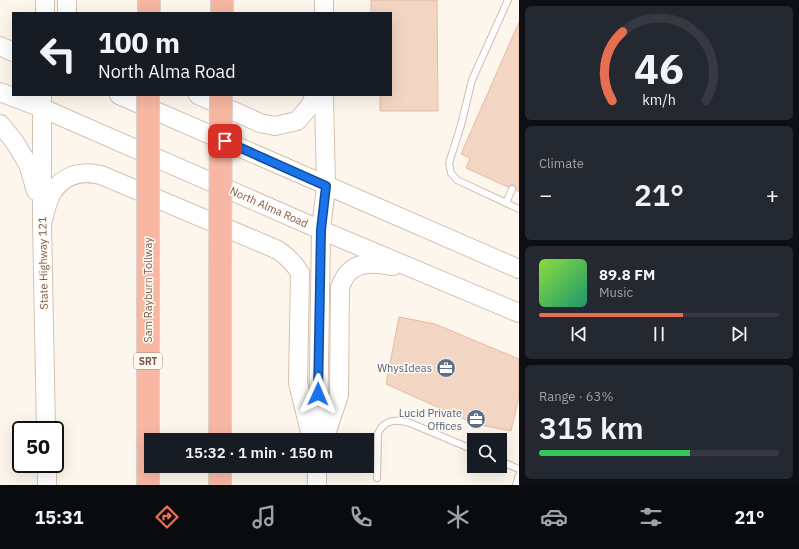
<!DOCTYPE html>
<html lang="en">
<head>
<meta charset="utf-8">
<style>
	body { margin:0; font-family:"IBM Plex Sans",sans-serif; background:#242831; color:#f1f3f6; height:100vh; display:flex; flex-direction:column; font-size:15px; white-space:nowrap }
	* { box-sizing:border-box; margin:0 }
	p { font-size:13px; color:#9ea1a6 }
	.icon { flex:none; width:22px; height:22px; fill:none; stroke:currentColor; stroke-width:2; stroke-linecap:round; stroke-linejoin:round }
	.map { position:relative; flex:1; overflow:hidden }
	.panel { display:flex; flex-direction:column; gap:6px; padding:6px; background:#0d0f14; width:280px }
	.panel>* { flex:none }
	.guide { position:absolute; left:12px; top:12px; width:380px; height:84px; border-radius:0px; box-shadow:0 4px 16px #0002; background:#171b24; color:#f1f3f6; overflow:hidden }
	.controls { position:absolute; left:467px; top:433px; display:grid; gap:8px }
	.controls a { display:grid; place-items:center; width:40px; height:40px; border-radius:0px; background:#171b24; box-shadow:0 4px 16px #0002; font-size:20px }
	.speed { position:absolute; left:12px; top:421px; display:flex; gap:8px; font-size:20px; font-weight:700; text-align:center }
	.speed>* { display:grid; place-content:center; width:52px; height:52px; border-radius:50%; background:#171b24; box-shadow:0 4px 16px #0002; line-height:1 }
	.speed .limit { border:2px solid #111; border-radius:6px; background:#fff; color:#111 }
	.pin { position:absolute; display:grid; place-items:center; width:34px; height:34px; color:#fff; margin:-17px; border-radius:8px; box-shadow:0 2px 6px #0006 }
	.me { position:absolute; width:44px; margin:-22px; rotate:1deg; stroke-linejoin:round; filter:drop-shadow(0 0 3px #0008) }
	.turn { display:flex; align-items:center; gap:14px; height:84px; padding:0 20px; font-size:18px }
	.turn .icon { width:52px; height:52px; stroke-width:2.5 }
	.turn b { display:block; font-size:28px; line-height:34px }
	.big { font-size:30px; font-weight:600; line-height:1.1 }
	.panel .widget { flex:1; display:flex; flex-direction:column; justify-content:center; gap:6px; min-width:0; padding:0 14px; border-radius:6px; background:#242831 }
	.panel .dial { align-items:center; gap:0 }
	.dial svg { height:104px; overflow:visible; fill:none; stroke:#363941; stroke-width:7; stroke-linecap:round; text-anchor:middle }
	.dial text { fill:#f1f3f6; stroke:none }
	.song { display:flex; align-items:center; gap:12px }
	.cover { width:48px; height:48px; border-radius:6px; background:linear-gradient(135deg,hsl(90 70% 55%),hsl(160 70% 35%)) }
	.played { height:4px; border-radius:2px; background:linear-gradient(90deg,#e76f51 60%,#363941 60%) }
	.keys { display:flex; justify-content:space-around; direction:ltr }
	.heat { display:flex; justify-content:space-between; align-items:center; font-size:22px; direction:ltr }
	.charge { height:6px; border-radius:3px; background:linear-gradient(90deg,#34c759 63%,#363941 0) }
	.trip { position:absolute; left:144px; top:433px; width:230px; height:40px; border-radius:0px; background:#171b24; box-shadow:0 4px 16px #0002; font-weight:600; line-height:40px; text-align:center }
	.menu { display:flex; height:64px; justify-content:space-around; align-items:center; background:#090b0e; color:#9ea1a6 }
	.menu .icon { width:28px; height:28px }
	.menu .on { color:#e76f51 }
	.menu b { font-size:18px; color:#f1f3f6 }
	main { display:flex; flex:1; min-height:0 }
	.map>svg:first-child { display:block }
	.building { fill:#f3d5c3; stroke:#e6bba3 }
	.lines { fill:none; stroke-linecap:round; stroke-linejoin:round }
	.service-casing { stroke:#d1beb0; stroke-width:8 }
	.secondary-casing { stroke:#d6c0b0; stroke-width:20 }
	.motorway-casing { stroke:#dad1cd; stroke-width:24 }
	.service { stroke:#fff; stroke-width:6 }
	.secondary { stroke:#fff; stroke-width:18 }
	.motorway { stroke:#f7b7a3; stroke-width:22 }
	.motorway-bridge-casing { stroke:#dad1cd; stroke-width:24; stroke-linecap:butt }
	.motorway-bridge { stroke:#f7b7a3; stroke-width:22 }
	.route-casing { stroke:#114b97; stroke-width:10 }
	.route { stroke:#1a73e8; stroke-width:7 }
	.labels { text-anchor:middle; stroke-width:3; stroke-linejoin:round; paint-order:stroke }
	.shield { fill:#fffaf3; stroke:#a28b7f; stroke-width:1 }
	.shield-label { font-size:10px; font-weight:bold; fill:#7a5c4d }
	.street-label { font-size:11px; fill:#7a5c4d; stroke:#fffaf3 }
	.service-label { font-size:11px; fill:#4e5e75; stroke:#fffaf3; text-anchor:end }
</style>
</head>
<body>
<main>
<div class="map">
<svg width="519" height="485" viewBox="0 0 519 485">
	<rect width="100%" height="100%" fill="#fdf6ec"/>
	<g class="building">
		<path d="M371,0H437L438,111H380V95H391V13H371Z"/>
		<path d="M519,22V192L516,190L514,185H511L508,187L466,168L470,158L461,154Z"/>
		<path d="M399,317L435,324L519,359V397L511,431L475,424L386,384Z"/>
	</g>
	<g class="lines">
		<defs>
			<g id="service">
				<path d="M508,0L472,80L461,125L449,163L451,173L457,180L519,209"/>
				<path d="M506,203L512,189"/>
				<path d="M500,461L519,469"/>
				<path d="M377,478L378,433C385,419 396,419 410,423L474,450"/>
				<path d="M516,485L519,475"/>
			</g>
			<g id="secondary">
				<path d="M67,0V13"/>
				<path d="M45,13V0"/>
				<path d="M324,13V0"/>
				<path d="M0,46L13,52"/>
				<path d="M0,92L42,108L321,230L519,313"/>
				<path d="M42,95V223L46,430"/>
				<path d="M119,95L519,269"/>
				<path d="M198,95L260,123L275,126L297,121L310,106L315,95"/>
				<path d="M0,124L14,141L28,164L36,191"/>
				<path d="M42,223C45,214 47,201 52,193C63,175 81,170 101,175L278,250C288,257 294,263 300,273L298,383L312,440"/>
				<path d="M318,435L321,230L326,186L324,95"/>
				<path d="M324,440L339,395L340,287C342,283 344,277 348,273C360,260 377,264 393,266"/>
				<path d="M47,464V485"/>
				<path d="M317,466V485"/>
			</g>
			<g id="motorway">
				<path d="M149,13V0"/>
				<path d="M222,13V0"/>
				<path d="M148,238V485"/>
				<path d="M220,269V440"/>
				<path d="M220,466V485"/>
			</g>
		</defs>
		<use href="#service" class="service-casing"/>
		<use href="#secondary" class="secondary-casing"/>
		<use href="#motorway" class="motorway-casing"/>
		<use href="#service" class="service"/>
		<use href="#secondary" class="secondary"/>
		<use href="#motorway" class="motorway"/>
		<defs>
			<g id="motorway-bridge">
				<path d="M148,238V95"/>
				<path d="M220,269L221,95"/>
			</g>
		</defs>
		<use href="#motorway-bridge" class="motorway-bridge-casing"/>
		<use href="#motorway-bridge" class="motorway-bridge"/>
	</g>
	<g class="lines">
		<defs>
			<path id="route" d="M225,141L326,186L321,230L318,394"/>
		</defs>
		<use href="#route" class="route-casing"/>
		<use href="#route" class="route"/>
	</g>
	<defs>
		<symbol id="office-disc" viewBox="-11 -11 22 22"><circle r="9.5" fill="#5c6f8a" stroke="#fffaf3"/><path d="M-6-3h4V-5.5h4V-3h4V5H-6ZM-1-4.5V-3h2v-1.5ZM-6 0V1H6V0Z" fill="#fff"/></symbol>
	</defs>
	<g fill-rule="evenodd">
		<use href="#office-disc" x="435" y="357" width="22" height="22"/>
		<use href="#office-disc" x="465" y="408" width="22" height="22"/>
	</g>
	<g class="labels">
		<rect class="shield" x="134" y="353" width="28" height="16" rx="3"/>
		<g class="shield-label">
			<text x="148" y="365">SRT</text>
		</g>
		<g class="street-label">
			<text transform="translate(269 207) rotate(24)" y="4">North Alma Road</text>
			<text transform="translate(43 263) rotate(-91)" y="4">State Highway 121</text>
			<text transform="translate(148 290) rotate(-90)" y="4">Sam Rayburn Tollway</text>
		</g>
		<g class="service-label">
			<text x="432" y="372">WhysIdeas</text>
			<text x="462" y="417">Lucid Private<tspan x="462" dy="13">Offices</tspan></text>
		</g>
	</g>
</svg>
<div class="controls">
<a><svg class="icon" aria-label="search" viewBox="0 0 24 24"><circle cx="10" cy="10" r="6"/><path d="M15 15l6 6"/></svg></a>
</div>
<div class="speed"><div class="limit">50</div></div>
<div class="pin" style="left:225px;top:141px;background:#d93025"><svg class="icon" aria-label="arrive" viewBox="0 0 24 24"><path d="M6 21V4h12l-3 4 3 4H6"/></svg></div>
<svg class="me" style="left:318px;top:394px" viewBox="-20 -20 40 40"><path d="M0-17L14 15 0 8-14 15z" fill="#1a73e8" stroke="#fff" stroke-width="4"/></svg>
<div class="trip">15:32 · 1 min · 150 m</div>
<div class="guide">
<div class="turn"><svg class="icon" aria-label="left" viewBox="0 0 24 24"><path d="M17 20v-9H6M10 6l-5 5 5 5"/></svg><div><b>100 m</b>North Alma Road</div></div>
</div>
</div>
<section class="panel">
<div class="widget dial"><svg viewBox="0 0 100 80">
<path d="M14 69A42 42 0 1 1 86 69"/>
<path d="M14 69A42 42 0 0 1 22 16" stroke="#e76f51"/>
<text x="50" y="56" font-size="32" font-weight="700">46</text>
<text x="50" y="72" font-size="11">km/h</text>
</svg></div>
<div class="widget"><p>Climate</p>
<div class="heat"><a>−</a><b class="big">21°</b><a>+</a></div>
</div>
<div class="widget">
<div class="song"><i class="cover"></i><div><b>89.8 FM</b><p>Music</p></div></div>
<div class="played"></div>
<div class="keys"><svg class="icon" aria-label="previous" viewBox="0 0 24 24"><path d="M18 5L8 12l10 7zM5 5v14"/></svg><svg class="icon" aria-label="pause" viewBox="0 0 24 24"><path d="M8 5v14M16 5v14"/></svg><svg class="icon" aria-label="next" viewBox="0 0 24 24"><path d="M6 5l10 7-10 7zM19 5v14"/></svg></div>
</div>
<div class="widget"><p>Range · 63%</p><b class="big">315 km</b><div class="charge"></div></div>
</section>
</main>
<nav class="menu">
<b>15:31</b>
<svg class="icon on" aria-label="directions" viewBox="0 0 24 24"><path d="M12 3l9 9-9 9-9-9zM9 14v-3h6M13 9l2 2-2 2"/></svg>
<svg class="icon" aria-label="music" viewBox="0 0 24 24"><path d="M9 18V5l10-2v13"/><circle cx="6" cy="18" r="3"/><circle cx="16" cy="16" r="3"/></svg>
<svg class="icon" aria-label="phone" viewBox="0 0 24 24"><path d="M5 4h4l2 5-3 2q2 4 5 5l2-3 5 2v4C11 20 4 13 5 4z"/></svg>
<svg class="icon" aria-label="climate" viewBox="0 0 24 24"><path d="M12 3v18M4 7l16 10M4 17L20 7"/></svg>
<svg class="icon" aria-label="car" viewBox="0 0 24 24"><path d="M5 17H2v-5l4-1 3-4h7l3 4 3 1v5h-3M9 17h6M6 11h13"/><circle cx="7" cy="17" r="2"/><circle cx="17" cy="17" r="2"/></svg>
<svg class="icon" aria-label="filters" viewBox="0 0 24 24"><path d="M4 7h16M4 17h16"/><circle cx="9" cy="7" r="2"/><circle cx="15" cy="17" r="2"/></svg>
<b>21°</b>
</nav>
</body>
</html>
